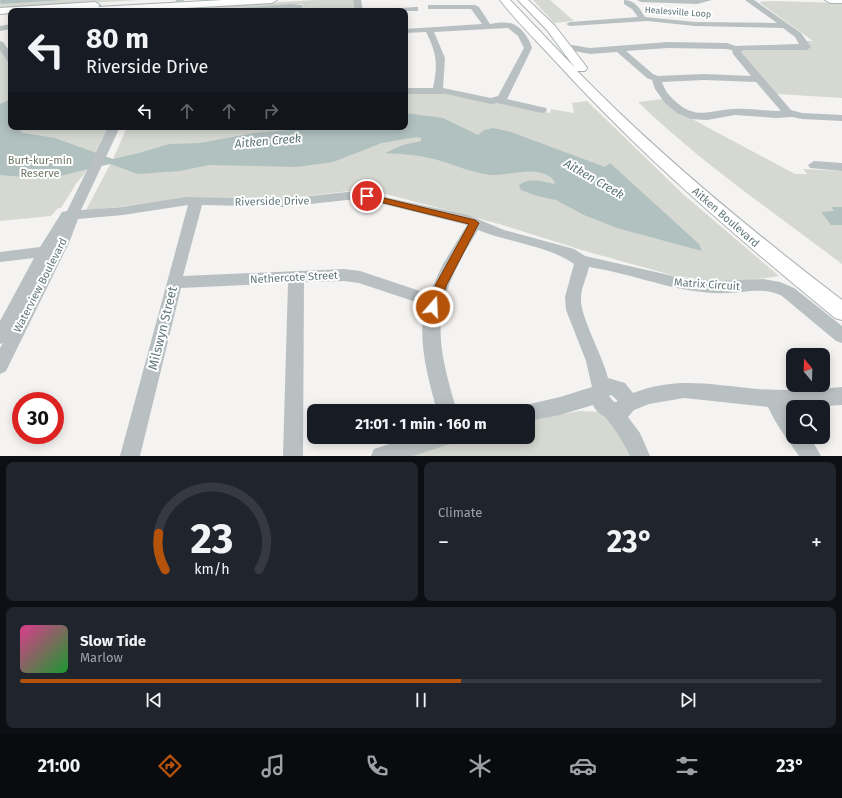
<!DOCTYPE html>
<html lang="en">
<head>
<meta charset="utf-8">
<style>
	body { margin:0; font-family:"Fira Sans",sans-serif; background:#20242c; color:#f1f3f6; height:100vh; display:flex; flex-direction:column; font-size:15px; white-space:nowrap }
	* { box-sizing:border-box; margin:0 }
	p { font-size:13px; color:#9ea1a6 }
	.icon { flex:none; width:22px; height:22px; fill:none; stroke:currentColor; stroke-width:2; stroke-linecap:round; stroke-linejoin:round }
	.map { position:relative; height:456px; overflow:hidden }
	.panel { display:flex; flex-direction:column; gap:6px; padding:6px; background:#0d0f14; flex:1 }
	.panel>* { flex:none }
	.hud { position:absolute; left:8px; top:8px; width:400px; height:122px; border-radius:8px; box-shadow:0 2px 10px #0003; background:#171b24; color:#f1f3f6; overflow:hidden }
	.needle { width:26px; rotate:341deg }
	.controls { position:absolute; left:786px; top:348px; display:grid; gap:8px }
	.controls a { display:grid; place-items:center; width:44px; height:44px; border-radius:8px; background:#171b24; box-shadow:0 2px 10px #0003; font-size:20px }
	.speed { position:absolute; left:12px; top:392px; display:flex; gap:8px; font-size:20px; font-weight:700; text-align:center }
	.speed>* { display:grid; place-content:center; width:52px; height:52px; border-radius:50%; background:#171b24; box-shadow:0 2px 10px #0003; line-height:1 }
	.speed .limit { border:6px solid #d22; background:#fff; color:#111 }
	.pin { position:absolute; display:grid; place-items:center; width:34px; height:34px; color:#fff; margin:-17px; border:2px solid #fff; border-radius:50%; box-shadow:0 1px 4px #0007 }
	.me { position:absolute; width:44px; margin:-22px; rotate:19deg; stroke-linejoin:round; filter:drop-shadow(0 0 3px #0008) }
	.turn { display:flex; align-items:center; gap:14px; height:84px; padding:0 12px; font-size:18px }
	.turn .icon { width:52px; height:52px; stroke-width:2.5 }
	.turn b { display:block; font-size:28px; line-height:34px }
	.lanes { display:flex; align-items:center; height:38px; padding:0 12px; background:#0003; justify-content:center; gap:20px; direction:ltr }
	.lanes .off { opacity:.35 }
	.big { font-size:30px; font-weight:700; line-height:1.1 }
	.panel .widget { flex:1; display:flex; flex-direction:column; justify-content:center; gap:6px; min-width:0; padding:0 14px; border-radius:8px; background:#20242c }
	.panel .dial { align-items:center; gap:0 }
	.dial svg { height:104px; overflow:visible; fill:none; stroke:#363941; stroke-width:7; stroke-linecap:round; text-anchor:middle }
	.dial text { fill:#f1f3f6; stroke:none }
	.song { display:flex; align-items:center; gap:12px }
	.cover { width:48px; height:48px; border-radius:6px; background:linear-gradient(135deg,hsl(330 70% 55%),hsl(130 70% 35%)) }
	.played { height:4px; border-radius:2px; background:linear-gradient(90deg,#b45309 55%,#363941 55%) }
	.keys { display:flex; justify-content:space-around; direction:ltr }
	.heat { display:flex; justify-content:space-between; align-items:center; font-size:22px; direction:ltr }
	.panel .tiles { flex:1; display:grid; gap:6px; grid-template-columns:1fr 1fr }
	.widget:last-child { grid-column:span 2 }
	.trip { position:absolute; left:307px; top:404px; width:228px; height:40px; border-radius:8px; background:#171b24; box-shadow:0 2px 10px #0003; font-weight:700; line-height:40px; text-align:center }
	.tab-bar { display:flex; height:64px; justify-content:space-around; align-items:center; background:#090b0e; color:#9ea1a6 }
	.tab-bar .icon { width:28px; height:28px }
	.tab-bar .active { color:#b45309 }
	.tab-bar b { font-size:18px; color:#f1f3f6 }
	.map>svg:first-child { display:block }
	.green { fill:#d6d9d1 }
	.water { fill:#b1c1c0 }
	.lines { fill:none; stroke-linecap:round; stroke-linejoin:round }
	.major-casing { stroke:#abb3b4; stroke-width:2 }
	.minor { fill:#b9c0c1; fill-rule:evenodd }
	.major { fill:#fff; fill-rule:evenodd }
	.route { fill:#b45309; stroke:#753606 }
	.labels { text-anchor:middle; stroke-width:4; stroke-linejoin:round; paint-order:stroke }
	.far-street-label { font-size:9px; fill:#62787a; stroke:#fff }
	.park-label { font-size:11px; fill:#6f7764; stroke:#fff }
	.street-label { font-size:11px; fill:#62787a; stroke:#fff }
	.water-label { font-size:12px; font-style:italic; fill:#5d7674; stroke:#fff }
	.near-street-label { font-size:13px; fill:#62787a; stroke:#fff }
</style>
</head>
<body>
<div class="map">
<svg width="842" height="456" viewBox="0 0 842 456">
	<rect width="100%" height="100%" fill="#f4f3f1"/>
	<g class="green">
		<path d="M0,0H140L0,8Z"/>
		<path d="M314,0H353L356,11H303L302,4L219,11H184L186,8Z"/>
		<path d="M533,0H550L574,21L554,23Z"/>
		<path d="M772,1L842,3V98L777,94L742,54V51L747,49H805L806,41H813L759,2Z"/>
		<path d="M0,49L11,64V127H108L85,173L76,184L61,208H58L51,216L0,221Z"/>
		<path d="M435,91L550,113L551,109L574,113L572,103L587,101L684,195L779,276L729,283L675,276L585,251L499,224L378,192L357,190L281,199L139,205L86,210L113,159L127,127H405V92Z"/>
		<path d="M664,99L681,113L795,174H807L803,169L842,171V264C773,212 700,162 638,102Z"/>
		<path d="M580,411L603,412L609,415L632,456H409L470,437H528V420Z"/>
	</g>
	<g class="water">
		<path d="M0,0H63L1,4Z"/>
		<path d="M11,99V112L8,115L11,127H16L23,133L55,138L113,159L139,153L169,144L200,143L254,133L328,127H405V113L443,118L478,135L484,130L493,128L511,132L605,167L610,163L699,244L702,251L617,228L584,215L556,200L537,196L521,190L519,185C530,177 543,182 554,184L555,182C541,163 510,176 491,175C472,173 453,164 434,159C418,155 402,154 385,153L403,145L421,141V138L417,137L382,143L333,162L297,167L209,165L180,171L138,174L110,164L47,179L0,175V104Z"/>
		<path d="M831,207H842V225H831L821,212L834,211Z"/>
	</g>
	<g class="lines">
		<defs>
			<g id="major">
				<path d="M223,0H277L272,3L132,11H77L79,9L11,11V13L0,14V8L95,2L100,5L98,7Z"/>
				<path d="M500,0H510L575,68L547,30L518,0H528L555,26L585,65L587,68L585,71H577C659,155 749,229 842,300V320L835,318C737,238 642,156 557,63C538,42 517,22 500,0Z"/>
				<path d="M825,0H842V3H830Z"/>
			</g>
		</defs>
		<use href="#major" class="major-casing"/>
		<g class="minor">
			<path d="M176,0H184L179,11H171Z"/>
			<path d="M353,0H361L363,11H355Z"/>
			<path d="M624,0C635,0 640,9 645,17L695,22L777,23L745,0H754L801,33L811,47L807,50H744L741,52L791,110L802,113L842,115V121L802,119L792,117L776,118L735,115L707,120L691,119L677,113L665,103L655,89L652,80L647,78L617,52L590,54L563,49V45L566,44L590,48L668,42L727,43L736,46L799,44L795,37L783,28L695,26L647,21L570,26L566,24L570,22L638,17L632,9L624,4ZM668,48L726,49L732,50L733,54L751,76L704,74L658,76L653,74L626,51ZM704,80L756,82L781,111C765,111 750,108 734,109C708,110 696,121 674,100C668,95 664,89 662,82Z"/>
			<path d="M637,0H712L697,4L641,2Z"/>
			<path d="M291,4L302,5L303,11H295V9L291,8L225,11L229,9Z"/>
			<path d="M428,5H475L479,7L490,24C496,23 503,22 509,23C520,24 530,39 532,48L507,99L546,108L547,110L546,112L542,113L497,103L491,104L446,94H405V88H433C438,64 437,54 426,32L405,33V29L482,24L471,9H428ZM508,28L518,36L524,48L498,96L491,98L443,88L445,58L434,32Z"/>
			<path d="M415,7H418V11H385L389,9Z"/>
			<path d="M11,24V29L0,31V26Z"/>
			<path d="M0,41L3,42L11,53V63L8,62L0,50Z"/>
			<path d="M108,127H120L81,210L123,207L186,197L283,199L356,191L468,215L504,230L574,249L585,256L682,278L719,281L763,279L780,282L794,288L842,326V343L836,341L782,296C765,287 747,292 728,293C680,295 636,274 589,267C587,277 581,288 581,298C580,317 603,356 608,378L625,383L633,393C677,376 712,385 757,389C785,391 813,390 842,387V405L789,408L793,414V437H810L821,456H799C788,440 776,425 768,407L684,398L649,404L634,410L628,417L640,433L650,456H630C624,443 615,429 606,418C601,414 596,412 593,405L560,415L528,421V411H519L521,406L560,397L592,387L586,361L566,310L565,297L574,264C549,246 507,242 478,230C433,303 432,329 457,411H437C428,378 417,340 425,305L359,283L344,281L304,282L303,456H283L288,283L181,288L140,456H120L188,205L123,215L78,219L69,243L6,371L0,374V348L3,343L0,344V321L34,258L0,262V252L40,247L62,212L67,211ZM356,199L379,203L467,225L443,264L429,294L360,271L344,269L183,276L202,205L283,207ZM611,395L617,400V402H614L609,396Z"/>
			<path d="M814,161L842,163V171L810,168L808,165Z"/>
			<path d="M411,437H453L450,444L413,456H371L374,449Z"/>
		</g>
		<use href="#major" class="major"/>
	</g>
	<path class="route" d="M364,194H367L475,220L479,223L447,284L437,310L433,311L428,307L436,284L469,224L364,198Z"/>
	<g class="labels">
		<g class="far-street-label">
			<text transform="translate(678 12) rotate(4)" y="3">Healesville Loop</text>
		</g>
		<g class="park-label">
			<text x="40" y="164">Burt-kur-min<tspan x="40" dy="13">Reserve</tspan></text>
		</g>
		<g class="street-label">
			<text transform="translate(272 201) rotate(-1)" y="4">Riverside Drive</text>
			<text transform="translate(726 217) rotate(41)" y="4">Aitken Boulevard</text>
			<text transform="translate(294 277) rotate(-3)" y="4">Nethercote Street</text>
			<text transform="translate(707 284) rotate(4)" y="4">Matrix Circuit</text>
			<text transform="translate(40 285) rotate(-63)" y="4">Waterview Boulevard</text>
		</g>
		<g class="water-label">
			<text transform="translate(268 141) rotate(-5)" y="4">Aitken Creek</text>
			<text transform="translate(594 179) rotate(30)" y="4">Aitken Creek</text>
		</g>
		<g class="near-street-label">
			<text transform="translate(162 328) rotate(-76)" y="5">Milswyn Street</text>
		</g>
	</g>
</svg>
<div class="controls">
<a><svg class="needle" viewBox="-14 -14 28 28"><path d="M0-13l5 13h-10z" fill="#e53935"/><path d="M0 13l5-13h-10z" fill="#9ea1a6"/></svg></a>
<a><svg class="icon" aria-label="search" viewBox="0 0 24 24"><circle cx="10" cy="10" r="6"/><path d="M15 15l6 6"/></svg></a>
</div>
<div class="speed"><div class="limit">30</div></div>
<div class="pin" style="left:367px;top:196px;background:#d93025"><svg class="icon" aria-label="arrive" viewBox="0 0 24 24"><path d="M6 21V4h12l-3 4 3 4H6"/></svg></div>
<svg class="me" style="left:433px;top:307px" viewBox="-20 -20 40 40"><circle r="17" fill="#b45309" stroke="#fff" stroke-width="3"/><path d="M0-11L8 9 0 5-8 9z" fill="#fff"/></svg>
<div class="trip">21:01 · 1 min · 160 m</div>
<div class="hud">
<div class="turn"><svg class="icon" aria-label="left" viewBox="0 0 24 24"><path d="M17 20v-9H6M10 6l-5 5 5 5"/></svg><div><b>80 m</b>Riverside Drive</div></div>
<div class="lanes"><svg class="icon" aria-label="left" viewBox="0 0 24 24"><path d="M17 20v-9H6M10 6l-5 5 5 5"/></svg><svg class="icon off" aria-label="ahead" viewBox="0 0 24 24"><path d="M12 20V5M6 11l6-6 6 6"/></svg><svg class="icon off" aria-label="ahead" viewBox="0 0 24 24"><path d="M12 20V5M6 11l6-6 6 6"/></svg><svg class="icon off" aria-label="right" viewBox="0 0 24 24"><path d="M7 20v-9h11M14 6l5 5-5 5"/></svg></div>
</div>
</div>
<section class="panel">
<div class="tiles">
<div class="widget dial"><svg viewBox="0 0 100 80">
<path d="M14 69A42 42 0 1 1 86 69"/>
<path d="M14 69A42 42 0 0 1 9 41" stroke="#b45309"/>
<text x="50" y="56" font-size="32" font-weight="700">23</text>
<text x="50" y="72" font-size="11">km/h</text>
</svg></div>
<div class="widget"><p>Climate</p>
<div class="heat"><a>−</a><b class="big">23°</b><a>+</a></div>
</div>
<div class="widget">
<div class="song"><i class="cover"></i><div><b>Slow Tide</b><p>Marlow</p></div></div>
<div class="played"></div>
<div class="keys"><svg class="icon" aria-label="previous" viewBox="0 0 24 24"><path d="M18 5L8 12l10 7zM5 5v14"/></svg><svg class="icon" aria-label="pause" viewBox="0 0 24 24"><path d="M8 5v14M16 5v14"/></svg><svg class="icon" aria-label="next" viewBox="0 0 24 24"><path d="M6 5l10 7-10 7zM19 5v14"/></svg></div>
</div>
</div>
</section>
<nav class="tab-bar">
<b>21:00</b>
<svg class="icon active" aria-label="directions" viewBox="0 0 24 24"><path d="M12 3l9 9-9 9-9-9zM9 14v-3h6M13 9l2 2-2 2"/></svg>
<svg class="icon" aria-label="music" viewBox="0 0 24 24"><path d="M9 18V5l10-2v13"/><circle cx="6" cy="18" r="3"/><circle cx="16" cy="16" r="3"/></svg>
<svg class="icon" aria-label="phone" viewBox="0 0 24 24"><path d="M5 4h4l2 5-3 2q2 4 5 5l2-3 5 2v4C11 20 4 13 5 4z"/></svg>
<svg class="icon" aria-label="climate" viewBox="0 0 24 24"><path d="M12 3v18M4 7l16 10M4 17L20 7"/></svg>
<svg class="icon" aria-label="car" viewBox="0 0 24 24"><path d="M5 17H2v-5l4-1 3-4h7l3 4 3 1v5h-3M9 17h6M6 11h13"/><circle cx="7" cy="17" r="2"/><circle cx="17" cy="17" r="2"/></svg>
<svg class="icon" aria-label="filters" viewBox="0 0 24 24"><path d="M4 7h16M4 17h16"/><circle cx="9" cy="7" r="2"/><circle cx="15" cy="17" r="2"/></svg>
<b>23°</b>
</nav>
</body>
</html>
